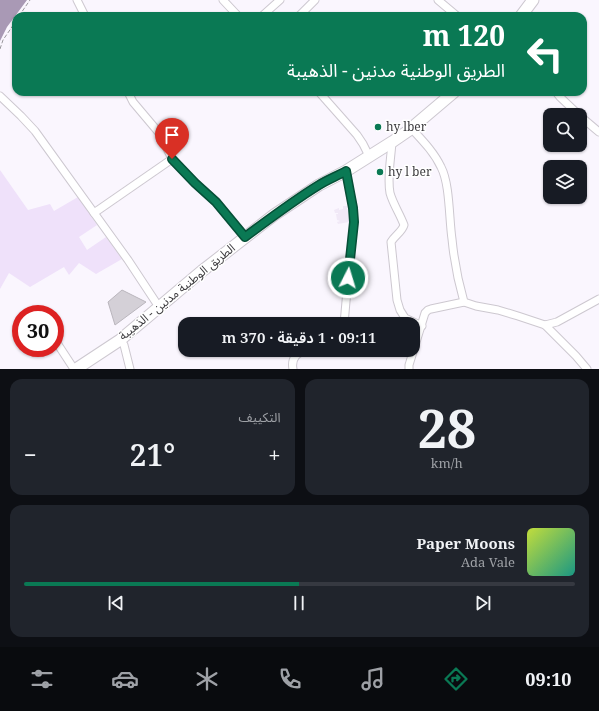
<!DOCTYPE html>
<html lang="ar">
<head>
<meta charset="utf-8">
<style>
	body { margin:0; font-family:"Noto Serif","Noto Sans Arabic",serif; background:#20242c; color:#f1f3f6; direction:rtl; height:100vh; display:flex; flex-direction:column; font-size:15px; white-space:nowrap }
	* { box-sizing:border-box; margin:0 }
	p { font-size:13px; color:#9ea1a6 }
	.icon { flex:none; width:22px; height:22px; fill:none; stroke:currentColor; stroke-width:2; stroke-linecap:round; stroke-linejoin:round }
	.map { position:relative; height:369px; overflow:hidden; direction:ltr }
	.details { display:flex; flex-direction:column; gap:10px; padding:10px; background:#0d0f14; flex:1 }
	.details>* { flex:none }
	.guide { position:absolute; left:12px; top:12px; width:575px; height:84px; border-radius:12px; box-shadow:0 1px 3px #0004; direction:rtl; background:#0a7954; color:#fff; overflow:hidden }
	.tools { position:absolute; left:543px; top:108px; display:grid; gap:8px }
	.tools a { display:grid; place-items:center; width:44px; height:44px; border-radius:8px; background:#171b24; box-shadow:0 1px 3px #0004; font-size:20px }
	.speed { position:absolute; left:12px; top:305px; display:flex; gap:8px; font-size:20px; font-weight:700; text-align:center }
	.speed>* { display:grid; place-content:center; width:52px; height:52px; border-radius:50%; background:#171b24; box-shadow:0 1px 3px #0004; line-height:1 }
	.speed .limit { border:6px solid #d22; background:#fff; color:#111 }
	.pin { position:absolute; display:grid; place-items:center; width:34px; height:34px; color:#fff; margin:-41px -17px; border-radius:50% 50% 50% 0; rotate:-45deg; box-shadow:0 0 4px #0007 }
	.pin .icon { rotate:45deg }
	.me { position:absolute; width:44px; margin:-22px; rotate:5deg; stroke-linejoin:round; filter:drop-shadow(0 0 3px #0008) }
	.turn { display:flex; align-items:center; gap:14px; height:84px; padding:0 16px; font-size:18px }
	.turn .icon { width:52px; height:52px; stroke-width:2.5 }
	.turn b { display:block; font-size:28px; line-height:34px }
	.big { font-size:30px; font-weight:600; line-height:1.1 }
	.details .tile { flex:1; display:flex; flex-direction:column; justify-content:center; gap:6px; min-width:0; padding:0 14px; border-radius:12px; background:#20242c }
	.details .dial { align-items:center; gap:0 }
	.dial b { font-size:52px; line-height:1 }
	.song { display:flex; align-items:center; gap:12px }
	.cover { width:48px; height:48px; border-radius:6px; background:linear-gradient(135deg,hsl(70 70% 55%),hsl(170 70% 35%)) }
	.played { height:4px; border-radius:2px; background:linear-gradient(90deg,#0a7954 50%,#363941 50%) }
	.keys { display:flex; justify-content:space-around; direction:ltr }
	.heat { display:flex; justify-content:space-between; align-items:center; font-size:22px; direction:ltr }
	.details .tiles { flex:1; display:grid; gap:10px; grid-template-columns:1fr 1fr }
	.tile:last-child { grid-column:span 2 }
	.trip { position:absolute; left:178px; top:317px; width:242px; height:40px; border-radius:12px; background:#171b24; box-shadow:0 1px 3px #0004; font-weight:600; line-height:40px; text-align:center; direction:rtl }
	.tab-bar { display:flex; height:64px; justify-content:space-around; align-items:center; background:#090b0e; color:#9ea1a6 }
	.tab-bar .icon { width:28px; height:28px }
	.tab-bar .current { color:#0a7954 }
	.tab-bar b { font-size:18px; color:#f1f3f6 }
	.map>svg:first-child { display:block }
	.built { fill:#f1e9f7 }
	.green { fill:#efe1fa }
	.water { fill:#a999b5 }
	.building { fill:#d4d0d7; stroke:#bab6bd }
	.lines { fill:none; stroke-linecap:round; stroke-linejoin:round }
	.street-casing { stroke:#cdc8d0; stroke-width:9 }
	.primary-casing { stroke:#cdc8d0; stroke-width:13 }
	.path { stroke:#9a989d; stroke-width:1; stroke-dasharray:4 2; stroke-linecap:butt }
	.street { stroke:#fff; stroke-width:7 }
	.primary { stroke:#fff; stroke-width:11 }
	.route-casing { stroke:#064f37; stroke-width:10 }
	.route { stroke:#0a7954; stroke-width:7 }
	.poi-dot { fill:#0a7954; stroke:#fff; stroke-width:1.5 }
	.labels { text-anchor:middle; stroke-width:3; stroke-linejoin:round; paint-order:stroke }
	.poi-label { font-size:12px; fill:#3c3b3e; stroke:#fff; text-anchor:start }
	.street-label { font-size:12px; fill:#3c3b3e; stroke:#fff }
</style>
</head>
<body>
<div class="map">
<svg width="599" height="369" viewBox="0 0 599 369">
	<rect width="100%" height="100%" fill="#faf6fe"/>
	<path class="built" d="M343,206H347L349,218V222L338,224L337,222L340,221L337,220L336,214H338V213H335L334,210L339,208V210L343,209Z"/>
	<path class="green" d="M0,170L28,210L50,204L54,211L78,197L97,225L79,237L87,250L106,237L122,259L96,274L79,263L69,275L64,267L30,287L9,273L0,289Z"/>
	<path class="water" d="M0,0H27L7,27L0,41Z"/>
	<path class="building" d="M122,290L146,302L115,325L108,302Z"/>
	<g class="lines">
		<defs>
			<g id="street">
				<path d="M77,0L85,16"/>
				<path d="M223,0L238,16"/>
				<path d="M438,0L457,16"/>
				<path d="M262,16L280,0"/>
				<path d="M299,16L315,0"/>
				<path d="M128,92L133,102L160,134L172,159L195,183L216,202L245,237"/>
				<path d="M319,92L357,135L363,144L369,156"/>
				<path d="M556,92L560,97L579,115"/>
				<path d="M0,96L21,116L35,131L128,260L159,307"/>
				<path d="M580,116L599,132"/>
				<path d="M411,128C422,140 434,152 441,167C450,184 449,219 452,239C454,260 458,281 464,302L476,306L498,310L518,316L545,325L576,356L587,369"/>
				<path d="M392,142C391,158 387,178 390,193C393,204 400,214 404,225C402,232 395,235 391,242L397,300L400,310L405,318L422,326"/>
				<path d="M94,213L172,159"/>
				<path d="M344,324L349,268L354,222L353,208L346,171"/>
				<path d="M545,325L557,322L599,299"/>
				<path d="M55,340L74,369"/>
				<path d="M120,340L124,345L130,369"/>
				<path d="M293,369C291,359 296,353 306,350"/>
				<path d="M409,369V365L425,313L428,310L431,309L464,302"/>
			</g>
			<g id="primary">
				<path d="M521,16L533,0"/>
				<path d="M76,369L120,340L202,271L274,215L319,185L346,171L392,142L408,131L454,92"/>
			</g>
		</defs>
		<use href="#street" class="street-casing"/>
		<use href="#primary" class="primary-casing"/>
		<g class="path">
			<path d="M19,16L30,0"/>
			<path d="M0,49L3,40L16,21"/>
			<path d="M268,356L286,352H291"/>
		</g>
		<use href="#street" class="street"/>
		<use href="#primary" class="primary"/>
	</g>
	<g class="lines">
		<defs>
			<path id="route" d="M172,159L195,183L216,202L245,237C269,219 293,201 319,185C327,180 337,176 346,171L353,208L354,222L348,278"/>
		</defs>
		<use href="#route" class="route-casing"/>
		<use href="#route" class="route"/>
	</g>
	<g class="poi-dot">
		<circle cx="378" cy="127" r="4"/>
		<circle cx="380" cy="172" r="4"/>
	</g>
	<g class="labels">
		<g class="poi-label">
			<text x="386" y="131">hy lber</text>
			<text x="388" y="176">hy l ber</text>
		</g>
		<g class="street-label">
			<text transform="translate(177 292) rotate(-39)" y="4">الطريق الوطنية مدنين - الذهيبة</text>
		</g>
	</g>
</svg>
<div class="tools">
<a><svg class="icon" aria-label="search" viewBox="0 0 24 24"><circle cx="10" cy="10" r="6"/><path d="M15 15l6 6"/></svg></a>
<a><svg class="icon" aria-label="layers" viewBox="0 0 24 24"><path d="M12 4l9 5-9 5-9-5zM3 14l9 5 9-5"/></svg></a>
</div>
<div class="speed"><div class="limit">30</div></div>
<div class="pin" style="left:172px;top:159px;background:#d93025"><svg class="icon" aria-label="arrive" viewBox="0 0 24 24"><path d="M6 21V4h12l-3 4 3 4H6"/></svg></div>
<svg class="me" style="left:348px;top:278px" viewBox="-20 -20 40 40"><circle r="17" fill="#0a7954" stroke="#fff" stroke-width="3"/><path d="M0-11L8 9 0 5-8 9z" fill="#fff"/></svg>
<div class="trip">09:11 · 1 دقيقة · 370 m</div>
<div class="guide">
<div class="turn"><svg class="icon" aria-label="left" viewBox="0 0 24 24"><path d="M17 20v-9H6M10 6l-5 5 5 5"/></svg><div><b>120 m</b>الطريق الوطنية مدنين - الذهيبة</div></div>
</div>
</div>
<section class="details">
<div class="tiles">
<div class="tile dial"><b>28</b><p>km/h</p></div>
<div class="tile"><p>التكييف</p>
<div class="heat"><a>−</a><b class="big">21°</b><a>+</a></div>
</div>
<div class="tile">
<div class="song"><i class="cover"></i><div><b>Paper Moons</b><p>Ada Vale</p></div></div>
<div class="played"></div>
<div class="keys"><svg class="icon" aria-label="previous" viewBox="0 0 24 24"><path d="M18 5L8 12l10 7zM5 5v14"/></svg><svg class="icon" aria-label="pause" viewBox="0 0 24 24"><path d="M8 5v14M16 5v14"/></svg><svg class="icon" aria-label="next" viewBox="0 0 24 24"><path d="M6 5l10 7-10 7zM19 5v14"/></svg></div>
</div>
</div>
</section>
<nav class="tab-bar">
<b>09:10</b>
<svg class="icon current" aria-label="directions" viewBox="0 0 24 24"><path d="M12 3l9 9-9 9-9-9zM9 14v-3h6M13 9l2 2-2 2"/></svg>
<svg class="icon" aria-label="music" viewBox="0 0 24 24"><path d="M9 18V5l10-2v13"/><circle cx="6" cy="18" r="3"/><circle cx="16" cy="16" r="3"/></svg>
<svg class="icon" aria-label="phone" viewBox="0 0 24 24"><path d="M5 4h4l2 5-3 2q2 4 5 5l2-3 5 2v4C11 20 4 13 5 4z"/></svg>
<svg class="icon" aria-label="climate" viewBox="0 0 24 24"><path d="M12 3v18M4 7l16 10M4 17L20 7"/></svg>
<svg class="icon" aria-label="car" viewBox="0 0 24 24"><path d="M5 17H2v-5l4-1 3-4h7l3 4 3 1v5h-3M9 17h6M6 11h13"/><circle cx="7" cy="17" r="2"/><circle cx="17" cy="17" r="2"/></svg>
<svg class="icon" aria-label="filters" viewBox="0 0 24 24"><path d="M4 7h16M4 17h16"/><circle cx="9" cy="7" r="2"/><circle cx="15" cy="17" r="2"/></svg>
</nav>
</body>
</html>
